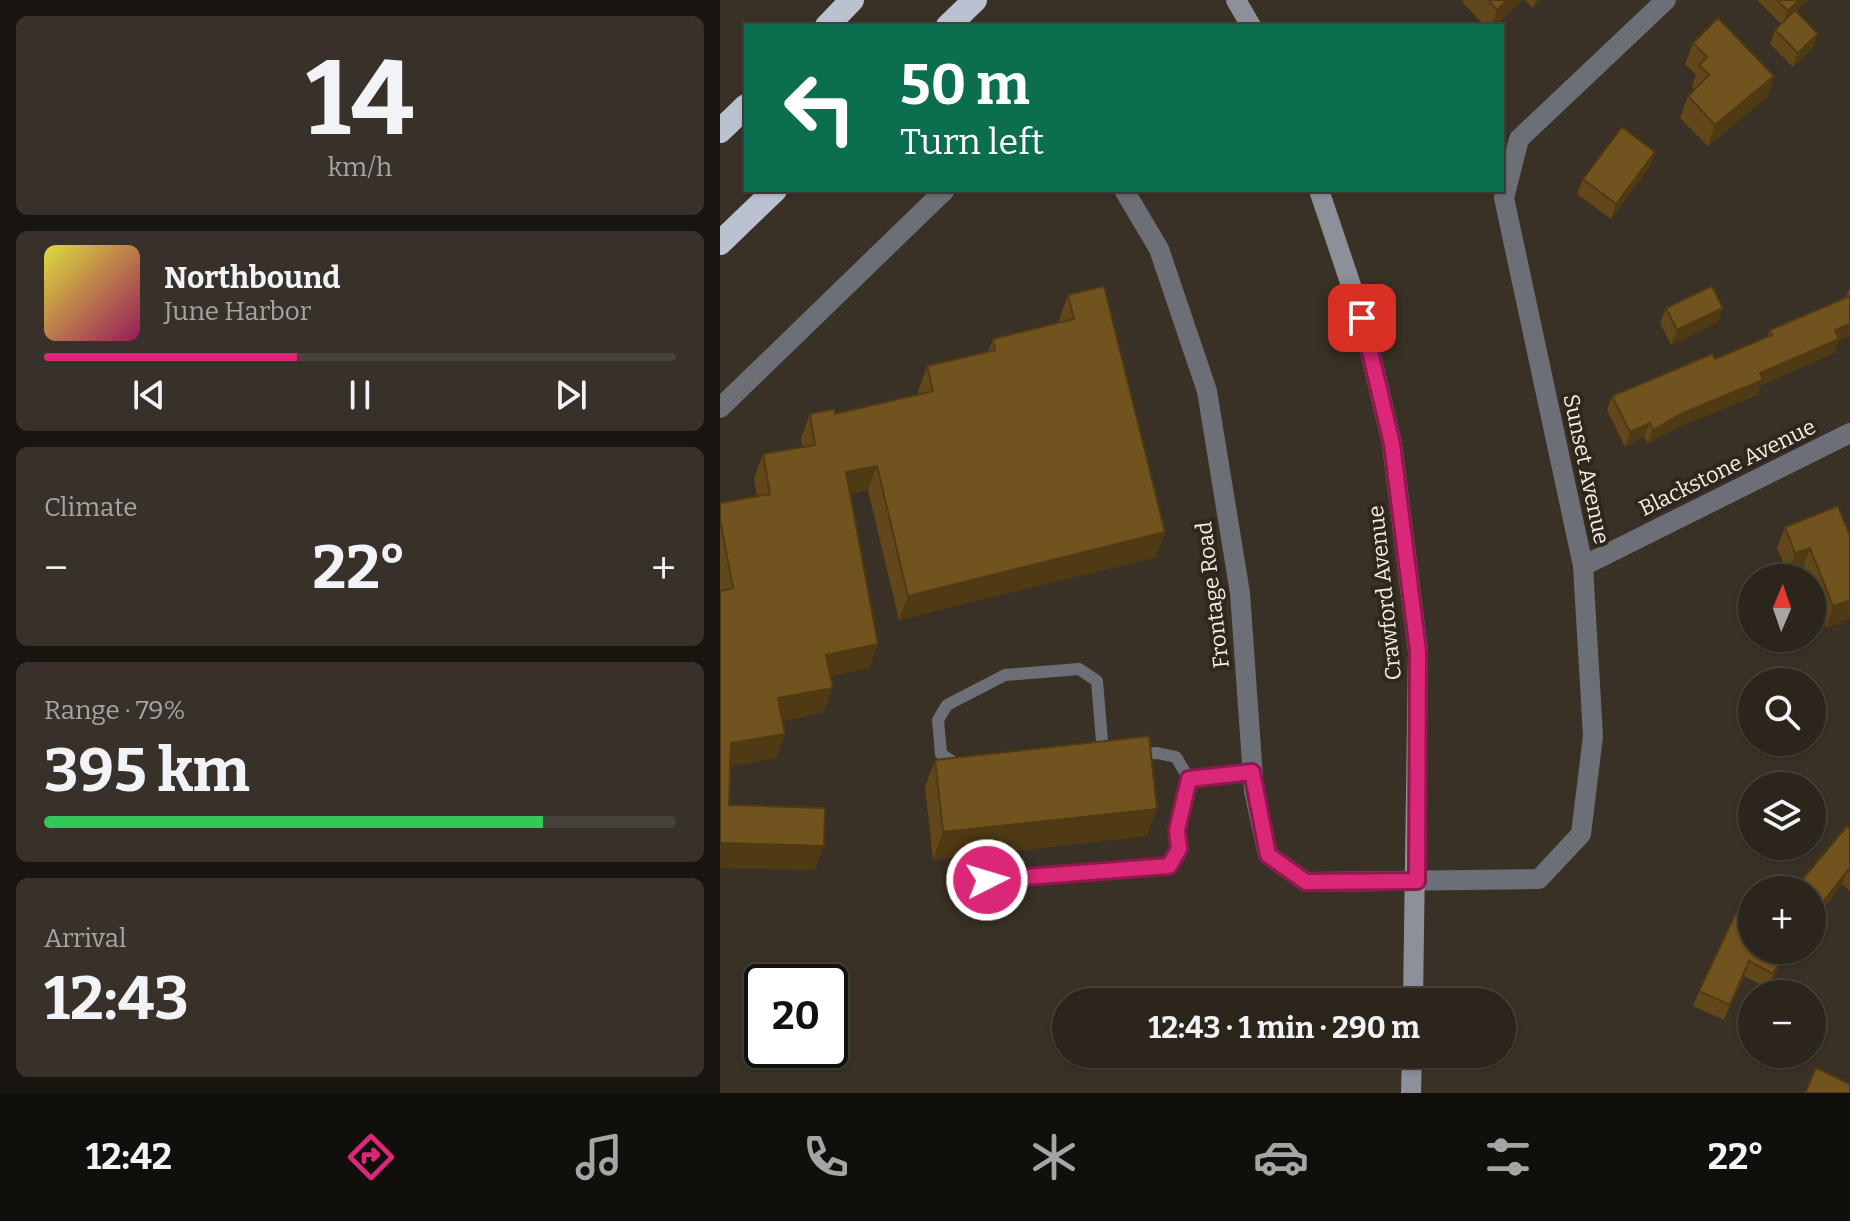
<!DOCTYPE html>
<html lang="en">
<head>
<meta charset="utf-8">
<style>
	body { margin:0; font-family:Bitter,serif; background:#373129; color:#f1f3f6; height:100vh; display:flex; flex-direction:column; font-size:30px; white-space:nowrap }
	* { box-sizing:border-box; margin:0 }
	p { font-size:26px; color:#a6a5a3 }
	.icon { flex:none; width:44px; height:44px; fill:none; stroke:currentColor; stroke-width:2; stroke-linecap:round; stroke-linejoin:round }
	.map { position:relative; flex:1; overflow:hidden }
	.sheet { display:flex; flex-direction:column; gap:16px; padding:16px; background:#18140f; width:720px }
	.sheet>* { flex:none }
	.top-card { position:absolute; left:24px; top:24px; width:760px; height:168px; border-radius:0px; box-shadow:0 2px 6px #0004,0 0 0 2px #47423b; background:#0b6e4f; color:#fff; overflow:hidden }
	.needle { width:52px; rotate:2deg }
	.controls { position:absolute; left:1018px; top:564px; display:grid; gap:16px }
	.controls a { display:grid; place-items:center; width:88px; height:88px; border-radius:50%; background:#2b251c; box-shadow:0 2px 6px #0004,0 0 0 2px #47423b; font-size:40px }
	.speed { position:absolute; left:24px; top:964px; display:flex; gap:16px; font-size:40px; font-weight:700; text-align:center }
	.speed>* { display:grid; place-content:center; width:104px; height:104px; border-radius:50%; background:#2b251c; box-shadow:0 2px 6px #0004,0 0 0 2px #47423b; line-height:1 }
	.speed .limit { border:4px solid #111; border-radius:12px; background:#fff; color:#111 }
	.pin { position:absolute; display:grid; place-items:center; width:68px; height:68px; color:#fff; margin:-34px; border-radius:16px; box-shadow:0 4px 12px #0006 }
	.me { position:absolute; width:88px; margin:-44px; rotate:85deg; stroke-linejoin:round; filter:drop-shadow(0 0 6px #0008) }
	.turn { display:flex; align-items:center; gap:28px; height:168px; padding:0 24px; font-size:36px }
	.turn .icon { width:104px; height:104px; stroke-width:2.5 }
	.turn b { display:block; font-size:56px; line-height:68px }
	.big { font-size:60px; font-weight:700; line-height:1.1 }
	.sheet .widget { flex:1; display:flex; flex-direction:column; justify-content:center; gap:12px; min-width:0; padding:0 28px; border-radius:12px; background:#373129 }
	.sheet .dial { align-items:center; gap:0 }
	.dial b { font-size:104px; line-height:1 }
	.song { display:flex; align-items:center; gap:24px }
	.cover { width:96px; height:96px; border-radius:12px; background:linear-gradient(135deg,hsl(60 70% 55%),hsl(330 70% 35%)) }
	.played { height:8px; border-radius:4px; background:linear-gradient(90deg,#db2777 40%,#47423b 40%) }
	.keys { display:flex; justify-content:space-around; direction:ltr }
	.heat { display:flex; justify-content:space-between; align-items:center; font-size:44px; direction:ltr }
	.charge { height:12px; border-radius:6px; background:linear-gradient(90deg,#34c759 79%,#47423b 0) }
	.trip { position:absolute; left:332px; top:988px; width:464px; height:80px; border-radius:40px; background:#2b251c; box-shadow:0 2px 6px #0004,0 0 0 2px #47423b; font-weight:700; line-height:80px; text-align:center }
	.menu { display:flex; height:128px; justify-content:space-around; align-items:center; background:#110f0b; color:#a6a5a3 }
	.menu .icon { width:56px; height:56px }
	.menu .current { color:#db2777 }
	.menu b { font-size:36px; color:#f1f3f6 }
	main { display:flex; flex:1; min-height:0 }
	.map>svg:first-child { display:block }
	.lines { fill:none; stroke-linecap:round; stroke-linejoin:round }
	.lane { stroke:#6c6f75; stroke-width:12 }
	.street { stroke:#6c6f75; stroke-width:20 }
	.secondary { stroke:#8b909a; stroke-width:20 }
	.highway { stroke:#bac2d1; stroke-width:24 }
	.wall { fill:#614719 }
	.shaded-wall { fill:#4f3a14 }
	.building { fill:#71531d; stroke:#4f3a14; stroke-width:2 }
	.route-casing { stroke:#8e194d; stroke-width:20 }
	.route { stroke:#db2777; stroke-width:14 }
	.labels { text-anchor:middle; stroke-width:8; stroke-linejoin:round; paint-order:stroke }
	.street-label { font-size:22px; fill:#f3eee6; stroke:#2f271b }
</style>
</head>
<body>
<main>
<section class="sheet">
<div class="widget dial"><b>14</b><p>km/h</p></div>
<div class="widget">
<div class="song"><i class="cover"></i><div><b>Northbound</b><p>June Harbor</p></div></div>
<div class="played"></div>
<div class="keys"><svg class="icon" aria-label="previous" viewBox="0 0 24 24"><path d="M18 5L8 12l10 7zM5 5v14"/></svg><svg class="icon" aria-label="pause" viewBox="0 0 24 24"><path d="M8 5v14M16 5v14"/></svg><svg class="icon" aria-label="next" viewBox="0 0 24 24"><path d="M6 5l10 7-10 7zM19 5v14"/></svg></div>
</div>
<div class="widget"><p>Climate</p>
<div class="heat"><a>−</a><b class="big">22°</b><a>+</a></div>
</div>
<div class="widget"><p>Range · 79%</p><b class="big">395 km</b><div class="charge"></div></div>
<div class="widget"><p>Arrival</p><b class="big">12:43</b></div>
</section>
<div class="map">
<svg width="1130" height="1093" viewBox="0 0 1130 1093">
	<rect width="100%" height="100%" fill="#393125"/>
	<g class="lines">
		<g class="lane">
			<path d="M416,754L437,753L456,757L469,779L532,772"/>
			<path d="M239,766L221,754L218,720L227,705L285,675L359,669L377,681L383,753"/>
			<path d="M237,883L449,866L459,849L457,830L469,779"/>
		</g>
		<g class="street">
			<path d="M404,190L439,249L487,391L520,593L534,791L548,855L586,882L819,879L861,834L873,736L863,566L784,198L799,139L946,0"/>
			<path d="M0,408L225,190"/>
			<path d="M863,566L1130,433"/>
		</g>
		<g class="secondary">
			<path d="M516,0L531,26"/>
			<path d="M599,190L642,318L672,444L698,651L693,1002"/>
			<path d="M691,1093L692,1054"/>
		</g>
		<g class="highway">
			<path d="M107,26L132,0"/>
			<path d="M228,26L255,0"/>
			<path d="M0,131L26,106"/>
			<path d="M0,243L55,190"/>
		</g>
	</g>
	<g class="wall">
		<path d="M743,0H802L775,26H765L742,2Z"/>
		<path d="M805,0H821L813,8Z"/>
		<path d="M1037,0H1088L1076,11L1093,48L1073,67L1050,44L1055,30L1061,24Z"/>
		<path d="M973,43L1054,76L1047,97L988,146L960,118L968,96L975,90L972,86L976,75L965,64Z"/>
		<path d="M935,152L930,166L891,219L857,194L863,179Z"/>
		<path d="M1130,287V336L1118,341L1114,353L1041,385L1037,395L958,427L928,444L924,437L905,447L887,410L892,396L995,359L1047,337L1050,330L1126,297Z"/>
		<path d="M348,295L436,557L179,620L148,490L130,494L149,668L110,676L104,712L63,721L65,734L56,758L10,766L9,805L95,870L0,868V503L37,496L34,479L43,454L82,447L81,438L90,414H115L198,394V391L207,366L268,351L273,339L339,322V320Z"/>
		<path d="M946,308H1003L997,322L951,345L940,323Z"/>
		<path d="M1118,506L1130,618L1106,628L1092,593V578H1086L1082,569L1068,574L1057,548L1065,527Z"/>
		<path d="M215,760L427,836L213,860L205,787Z"/>
		<path d="M1130,829V891L1122,884L1095,920L1092,918V890H1075L1076,887Z"/>
		<path d="M1032,950H1067L1048,988L1024,976L1004,1020L973,1006L979,991Z"/>
	</g>
	<g class="shaded-wall">
		<path d="M787,0H802L775,26H771L777,10Z"/>
		<path d="M816,0H821L813,8Z"/>
		<path d="M1079,0H1088L1063,25L1068,11Z"/>
		<path d="M1098,34L1093,48L1073,67L1078,53Z"/>
		<path d="M1054,76L1047,97L988,146L995,125Z"/>
		<path d="M935,152L930,166L891,219L896,204Z"/>
		<path d="M1003,308L997,322L951,345L957,330Z"/>
		<path d="M1130,324V336L1118,341L1114,353L1041,385L1037,395L958,427L928,444L933,430L1040,373L1115,330Z"/>
		<path d="M930,423L924,437L905,447L910,432Z"/>
		<path d="M157,466L148,490L117,497L126,472Z"/>
		<path d="M445,532L436,557L179,620L188,596Z"/>
		<path d="M1090,548L1082,569L1068,574L1075,553Z"/>
		<path d="M1130,600V618L1106,628L1113,606Z"/>
		<path d="M158,644L149,668L97,679L106,655Z"/>
		<path d="M113,688L104,712L49,723L58,698Z"/>
		<path d="M65,734L56,758L2,768L11,743Z"/>
		<path d="M437,809L427,836L213,860L223,832Z"/>
		<path d="M0,843L104,846L95,870L0,868Z"/>
		<path d="M1128,870L1122,884L1095,920L1100,906Z"/>
		<path d="M1066,950H1067L1065,956L1048,988L1053,974Z"/>
		<path d="M1029,961L1024,976L1004,1020L1010,1005Z"/>
	</g>
	<g class="building">
		<path d="M768,0H787L777,10Z"/>
		<path d="M1057,0H1079L1068,11Z"/>
		<path d="M1075,10L1098,34L1078,53L1055,30Z"/>
		<path d="M998,18L1054,76L995,125L968,96L989,75L979,65L987,57L973,43Z"/>
		<path d="M902,127L935,152L896,204L863,179Z"/>
		<path d="M384,286L445,532L188,596L157,466L126,472L158,644L106,655L113,688L58,698L65,734L11,743L9,805L105,808L104,846L0,843V591L13,588L0,520V503L50,494L43,454L95,445L90,414L114,409L115,414L213,391L207,366L275,350L273,339L354,319L348,295Z"/>
		<path d="M992,286L1003,308L957,330L946,308Z"/>
		<path d="M1130,296V324L1115,330L1119,339L1040,373L1043,380L963,413L933,430L930,423L910,432L892,396L992,354L995,359L1052,335L1050,330Z"/>
		<path d="M1118,506L1130,536V600L1113,606L1090,548L1075,553L1065,527Z"/>
		<path d="M429,736L437,809L223,832L215,760Z"/>
		<path d="M1127,826L1130,829V872L1128,870L1100,906L1092,899V890H1080L1076,887Z"/>
		<path d="M1016,913L1032,922V950H1066L1053,974L1029,961L1010,1005L979,991Z"/>
		<path d="M1096,1068L1130,1084V1093H1085Z"/>
	</g>
	<g class="lines">
		<defs>
			<path id="route" d="M267,880L449,866L459,849L457,830L469,779L532,772L548,855L586,882L697,881L698,651L672,444L642,318"/>
		</defs>
		<use href="#route" class="route-casing"/>
		<use href="#route" class="route"/>
	</g>
	<g class="labels">
		<g class="street-label">
			<text transform="translate(1007 467) rotate(-26)" y="8">Blackstone Avenue</text>
			<text transform="translate(867 469) rotate(78)" y="8">Sunset Avenue</text>
			<text transform="translate(664 593) rotate(-96)" y="8">Crawford Avenue</text>
			<text transform="translate(492 595) rotate(-97)" y="8">Frontage Road</text>
		</g>
	</g>
</svg>
<div class="controls">
<a><svg class="needle" viewBox="-14 -14 28 28"><path d="M0-13l5 13h-10z" fill="#e53935"/><path d="M0 13l5-13h-10z" fill="#a6a5a3"/></svg></a>
<a><svg class="icon" aria-label="search" viewBox="0 0 24 24"><circle cx="10" cy="10" r="6"/><path d="M15 15l6 6"/></svg></a>
<a><svg class="icon" aria-label="layers" viewBox="0 0 24 24"><path d="M12 4l9 5-9 5-9-5zM3 14l9 5 9-5"/></svg></a>
<a>+</a>
<a>−</a>
</div>
<div class="speed"><div class="limit">20</div></div>
<div class="pin" style="left:642px;top:318px;background:#d93025"><svg class="icon" aria-label="arrive" viewBox="0 0 24 24"><path d="M6 21V4h12l-3 4 3 4H6"/></svg></div>
<svg class="me" style="left:267px;top:880px" viewBox="-20 -20 40 40"><circle r="17" fill="#db2777" stroke="#fff" stroke-width="3"/><path d="M0-11L8 9 0 5-8 9z" fill="#fff"/></svg>
<div class="trip">12:43 · 1 min · 290 m</div>
<div class="top-card">
<div class="turn"><svg class="icon" aria-label="left" viewBox="0 0 24 24"><path d="M17 20v-9H6M10 6l-5 5 5 5"/></svg><div><b>50 m</b>Turn left</div></div>
</div>
</div>
</main>
<nav class="menu">
<b>12:42</b>
<svg class="icon current" aria-label="directions" viewBox="0 0 24 24"><path d="M12 3l9 9-9 9-9-9zM9 14v-3h6M13 9l2 2-2 2"/></svg>
<svg class="icon" aria-label="music" viewBox="0 0 24 24"><path d="M9 18V5l10-2v13"/><circle cx="6" cy="18" r="3"/><circle cx="16" cy="16" r="3"/></svg>
<svg class="icon" aria-label="phone" viewBox="0 0 24 24"><path d="M5 4h4l2 5-3 2q2 4 5 5l2-3 5 2v4C11 20 4 13 5 4z"/></svg>
<svg class="icon" aria-label="climate" viewBox="0 0 24 24"><path d="M12 3v18M4 7l16 10M4 17L20 7"/></svg>
<svg class="icon" aria-label="car" viewBox="0 0 24 24"><path d="M5 17H2v-5l4-1 3-4h7l3 4 3 1v5h-3M9 17h6M6 11h13"/><circle cx="7" cy="17" r="2"/><circle cx="17" cy="17" r="2"/></svg>
<svg class="icon" aria-label="filters" viewBox="0 0 24 24"><path d="M4 7h16M4 17h16"/><circle cx="9" cy="7" r="2"/><circle cx="15" cy="17" r="2"/></svg>
<b>22°</b>
</nav>
</body>
</html>
